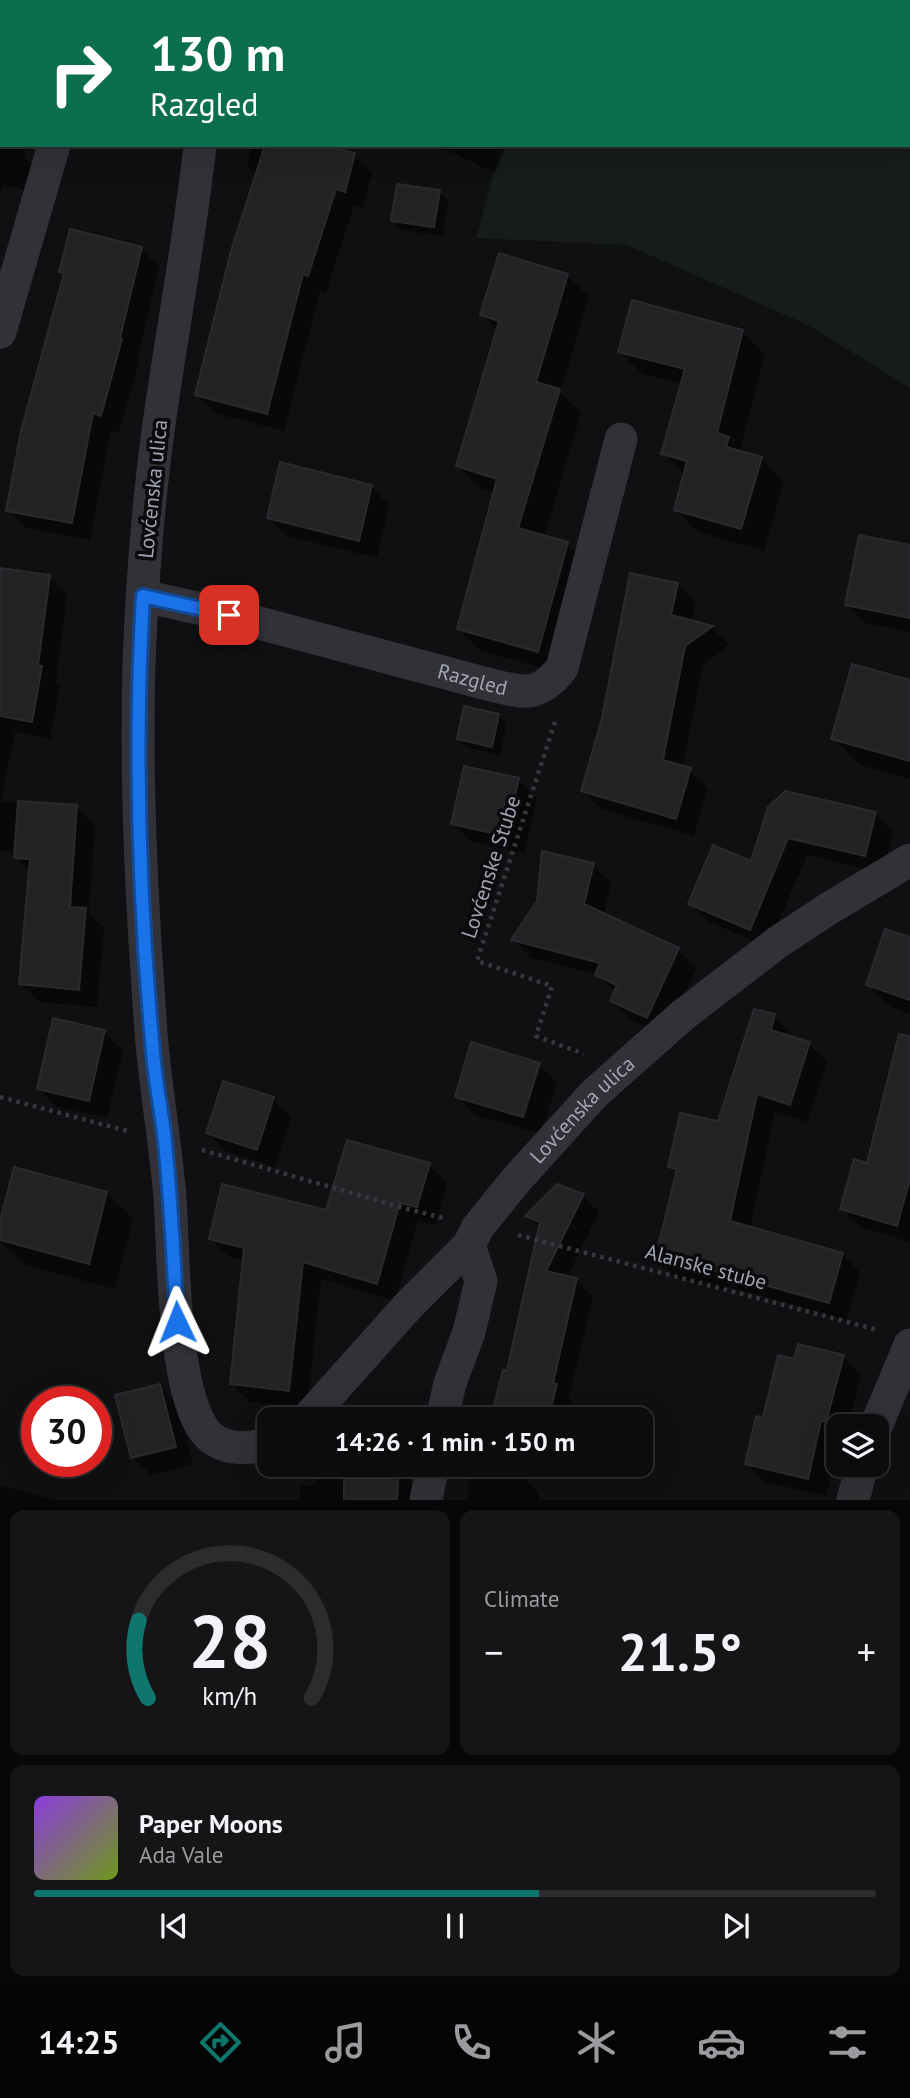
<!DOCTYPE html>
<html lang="en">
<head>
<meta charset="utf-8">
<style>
	body { margin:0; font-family:"PT Sans",sans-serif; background:#151517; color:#f1f3f6; height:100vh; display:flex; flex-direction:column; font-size:26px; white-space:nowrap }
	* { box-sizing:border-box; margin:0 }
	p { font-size:23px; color:#9a9b9e }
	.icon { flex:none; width:38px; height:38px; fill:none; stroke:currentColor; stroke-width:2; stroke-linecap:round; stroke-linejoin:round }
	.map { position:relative; height:1500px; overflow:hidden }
	.panel { display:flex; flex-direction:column; gap:10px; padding:10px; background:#070708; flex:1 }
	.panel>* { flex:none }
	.banner { position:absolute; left:0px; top:0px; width:910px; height:147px; box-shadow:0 7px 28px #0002,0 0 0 2px #2c2c2e; background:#0b6e4f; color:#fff; overflow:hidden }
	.controls { position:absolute; left:826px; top:1414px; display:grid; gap:14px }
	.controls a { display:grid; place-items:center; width:63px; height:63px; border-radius:14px; background:#0c0c0e; box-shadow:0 7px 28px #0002,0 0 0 2px #2c2c2e; font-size:35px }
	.speed { position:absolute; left:21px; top:1386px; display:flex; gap:14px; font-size:35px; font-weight:700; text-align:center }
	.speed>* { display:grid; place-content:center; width:91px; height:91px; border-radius:50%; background:#0c0c0e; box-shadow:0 7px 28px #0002,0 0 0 2px #2c2c2e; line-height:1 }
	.speed .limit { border:10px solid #d22; background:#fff; color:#111 }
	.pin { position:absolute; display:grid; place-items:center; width:60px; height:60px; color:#fff; margin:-30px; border-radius:14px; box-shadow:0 4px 10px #0006 }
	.me { position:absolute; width:77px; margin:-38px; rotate:358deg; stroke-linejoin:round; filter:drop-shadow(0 0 5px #0008) }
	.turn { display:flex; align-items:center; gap:24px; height:147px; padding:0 35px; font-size:32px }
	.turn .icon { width:91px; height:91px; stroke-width:2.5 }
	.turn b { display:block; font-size:49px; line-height:60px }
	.big { font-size:52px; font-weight:700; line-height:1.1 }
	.panel .widget { flex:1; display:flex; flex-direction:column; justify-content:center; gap:10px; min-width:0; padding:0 24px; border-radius:14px; background:#151517 }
	.panel .dial { align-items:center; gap:0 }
	.dial svg { height:182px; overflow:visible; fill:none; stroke:#2c2c2e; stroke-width:7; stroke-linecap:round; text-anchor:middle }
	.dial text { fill:#f1f3f6; stroke:none }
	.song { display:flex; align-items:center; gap:21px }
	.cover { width:84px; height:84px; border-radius:10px; background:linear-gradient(135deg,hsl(270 70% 55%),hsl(80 70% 35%)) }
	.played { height:7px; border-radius:4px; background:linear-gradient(90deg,#0f766e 60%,#2c2c2e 60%) }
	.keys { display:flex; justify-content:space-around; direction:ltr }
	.heat { display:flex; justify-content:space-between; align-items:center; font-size:38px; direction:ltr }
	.panel .tiles { flex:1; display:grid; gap:10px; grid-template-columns:1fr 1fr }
	.widget:last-child { grid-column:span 2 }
	.trip { position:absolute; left:257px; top:1407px; width:396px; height:70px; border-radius:14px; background:#0c0c0e; box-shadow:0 7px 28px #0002,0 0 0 2px #2c2c2e; font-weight:700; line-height:70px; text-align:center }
	.menu { display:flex; height:112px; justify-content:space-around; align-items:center; background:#050506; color:#9a9b9e }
	.menu .icon { width:49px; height:49px }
	.menu .selected { color:#0f766e }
	.menu b { font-size:32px; color:#f1f3f6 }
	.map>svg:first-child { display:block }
	.green { fill:#161c18 }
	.shadow { fill:#0007 }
	.building { fill:#232326; stroke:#2a2a2e; stroke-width:2 }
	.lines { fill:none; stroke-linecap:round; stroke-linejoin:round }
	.path { stroke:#37383e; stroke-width:4.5; stroke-dasharray:3.5 5; stroke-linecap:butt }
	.street { stroke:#313137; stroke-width:33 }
	.route-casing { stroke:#114b97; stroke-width:18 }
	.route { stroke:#1a73e8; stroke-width:12 }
	.labels { text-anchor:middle; stroke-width:7; stroke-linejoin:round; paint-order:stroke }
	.street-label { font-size:21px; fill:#a1a4b3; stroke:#0b0b0d }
</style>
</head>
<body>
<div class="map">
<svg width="910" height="1500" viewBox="0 0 910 1500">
	<rect width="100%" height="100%" fill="#101012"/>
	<path class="green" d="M438,0H910V388L808,325L627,245L476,238L501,145H908V2H438Z"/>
	<g class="shadow">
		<path d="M0,0H90L2,2L0,83Z"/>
		<path d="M288,0H382L287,2Z"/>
		<path d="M0,103L2,145H26L25,157L34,166L26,190L3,185L0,197Z"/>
		<path d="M252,145H325V148L354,155L372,173L363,208L354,206L326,292L320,291L284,431L214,413L197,395L257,176L247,166Z"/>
		<path d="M436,145H507L495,173Z"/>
		<path d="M439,192L448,201L443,236L402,230L393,221Z"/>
		<path d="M141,249L159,267L138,357L140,359L119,433L111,430L90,540L26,528L8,510L65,275L61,271Z"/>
		<path d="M567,275L589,297L560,392L581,413L544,537L568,544L589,566L560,673L480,651L458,629L495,493L479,488L458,466L498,330L482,315Z"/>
		<path d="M742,331L765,354L740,450L744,454L761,459L784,481L764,551L698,532L676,509L685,475L663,453L682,384L643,374L620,352Z"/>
		<path d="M371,486L389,505L377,558L287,536L268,518Z"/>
		<path d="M910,547V632L865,623L847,605Z"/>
		<path d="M0,569L49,576L67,595L56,682L60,686L50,739L15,732L1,801L76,807L95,825L89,913L104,928L97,1007L40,1002L21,984L31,872L16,857V854L0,850Z"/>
		<path d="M678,585L696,603L691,622L712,628L729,645L703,665L683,766L708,788L694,836L601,809L583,791Z"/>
		<path d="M910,682V779L860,765L833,739Z"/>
		<path d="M498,715L507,724L500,755L467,747L458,738Z"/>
		<path d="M518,780L537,798L524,854L472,842L453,823Z"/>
		<path d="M769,808L875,813L893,832L883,874L807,855L768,947L709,922L690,903L753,864Z"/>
		<path d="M593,865L611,883L604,915L678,950L697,968L665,1035L630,1019L612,1001L615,993L598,975L531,958L513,940L539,902Z"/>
		<path d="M910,939V1014L891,1007L868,984Z"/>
		<path d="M774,1016L792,1034L791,1038L809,1044L827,1062L808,1122L775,1111L750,1229L842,1254L860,1273L847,1320L725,1286L724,1289L675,1277L657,1258L677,1173L670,1166L719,1123Z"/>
		<path d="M104,1032L123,1050L107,1118L57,1107L39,1088Z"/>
		<path d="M539,1064L557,1083L541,1134L475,1115L457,1096Z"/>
		<path d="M910,1071V1242L860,1227L842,1209L868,1165Z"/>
		<path d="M273,1099L291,1117L275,1167L226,1151L208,1133Z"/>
		<path d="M429,1165L447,1183L435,1225L418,1220L395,1301L321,1279L307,1409L250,1402L232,1384L245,1261L229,1257L211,1239L327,1212Z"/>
		<path d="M106,1193L133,1219L115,1289L24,1265L0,1241V1228Z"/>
		<path d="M583,1196L599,1212L567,1278L576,1280L593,1297L569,1398L573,1402L568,1419H497L493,1415L508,1373L540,1229L527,1216Z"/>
		<path d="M843,1356L861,1375L848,1426H838V1442L826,1496L765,1482L747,1464L764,1419L796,1361Z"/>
		<path d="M159,1386L178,1404L193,1465L151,1475L132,1457Z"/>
		<path d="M398,1469L424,1496V1500H300V1485L315,1486L316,1478L346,1479Z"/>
		<path d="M470,1470L521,1475L538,1493V1500H467Z"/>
		<path d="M0,1485L54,1500H0Z"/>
	</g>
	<g class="building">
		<path d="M265,145H323L355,153L345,192L336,189L308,276L303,274L267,414L195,395L231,251Z"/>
		<path d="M397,184L440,190L434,227L391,221Z"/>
		<path d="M70,229L142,247L120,338L122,339L101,416L93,413L72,523L6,511L21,431L64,273L59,272Z"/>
		<path d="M499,253L568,274L536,382L560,389L518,528L568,542L538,652L457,629L497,479L456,466L499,321L480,315Z"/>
		<path d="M632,300L743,330L717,433L729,437L726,447L762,457L741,529L674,510L687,461L661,454L685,369L618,352Z"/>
		<path d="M280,462L372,485L359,541L267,518Z"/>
		<path d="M859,535L910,545V618L845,605Z"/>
		<path d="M0,568L50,575L38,665L42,666L32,722L0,716Z"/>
		<path d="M630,573L678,583L671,615L713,626L685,646L663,760L691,768L676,819L581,791L602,718Z"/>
		<path d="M852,664L910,680V761L831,739Z"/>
		<path d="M464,706L499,714L492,747L457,739Z"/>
		<path d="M464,766L519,778L506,836L451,824Z"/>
		<path d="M785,791L876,812L865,856L788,838L750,930L688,904L713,845L751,861L768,807Z"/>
		<path d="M18,801L77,805L70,907L86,908L79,990L19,984L30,859L14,858Z"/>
		<path d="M542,851L594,863L584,904L679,948L647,1018L610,1001L617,985L595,975L600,963L511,940L537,901Z"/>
		<path d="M885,929L910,937V1000L866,985Z"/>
		<path d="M754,1009L775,1014L771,1030L810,1042L790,1105L757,1094L730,1221L843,1253L829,1303L707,1269L706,1271L655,1259L677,1169L668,1167L680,1113L718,1121Z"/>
		<path d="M53,1018L105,1030L89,1101L37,1089Z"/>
		<path d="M899,1034L910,1036V1179L897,1226L840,1209L854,1159L867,1163Z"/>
		<path d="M471,1042L540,1063L523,1117L455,1097Z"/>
		<path d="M223,1081L274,1097L257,1150L206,1133Z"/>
		<path d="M347,1140L430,1163L417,1207L400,1203L377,1284L303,1262L289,1391L230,1384L244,1248L209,1239L222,1184L326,1210Z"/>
		<path d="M14,1167L107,1192L89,1264L0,1240V1221Z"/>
		<path d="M557,1184L584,1194L546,1271L577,1278L553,1383L557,1384L548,1419H504L491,1416L503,1370H507L540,1222L525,1216Z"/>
		<path d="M798,1344L844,1355L826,1422L821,1421L808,1479L745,1464L756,1416L763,1417L778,1355L794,1359Z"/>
		<path d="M160,1384L176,1447L131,1458L115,1395Z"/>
		<path d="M344,1466L399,1467L397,1500H344Z"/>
	</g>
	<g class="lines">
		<g class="path">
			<path d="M555,722L477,961L552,986L536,1036L584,1054"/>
			<path d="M0,1097L127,1131"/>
			<path d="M202,1150L400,1207L443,1218"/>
			<path d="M518,1235L878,1330"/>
		</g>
		<g class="street">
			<path d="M221,2V0"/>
			<path d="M200,145C190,238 172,331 159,424C148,503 142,583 139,663C136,767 140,869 147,972C149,1000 150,1027 153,1054C158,1102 166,1150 170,1198C174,1248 171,1417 216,1441C233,1451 252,1448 270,1443"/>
			<path d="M0,332L54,145"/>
			<path id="s1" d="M143,596L229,615L491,685C525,693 538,698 562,668L621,439"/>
			<path id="s2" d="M307,1419L408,1306L469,1245L478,1227L517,1179L595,1093L683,1015L778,942L828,909L910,860"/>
			<path d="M442,1419L450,1383L469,1332L481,1281L469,1245"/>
			<path d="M876,1426L910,1345"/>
			<path d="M426,1500L433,1465"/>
			<path d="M853,1500L862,1465"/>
		</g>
	</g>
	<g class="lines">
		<defs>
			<path id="route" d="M177,1322C174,1262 171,1202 165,1142C162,1112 155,1082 153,1052C139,901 134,748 143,596L229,615"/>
		</defs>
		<use href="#route" class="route-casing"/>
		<use href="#route" class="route"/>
	</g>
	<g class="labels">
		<g class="street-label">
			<text transform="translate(153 489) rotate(-84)" y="7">Lovćenska ulica</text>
			<text dy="7" stroke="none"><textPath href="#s1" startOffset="340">Razgled</textPath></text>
			<text transform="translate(491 867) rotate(-72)" y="7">Lovćenske Stube</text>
			<text dy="7" stroke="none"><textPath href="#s2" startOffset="415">Lovćenska ulica</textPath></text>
			<text transform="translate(706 1267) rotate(15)" y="7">Alanske stube</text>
		</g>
	</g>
</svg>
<div class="controls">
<a><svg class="icon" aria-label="layers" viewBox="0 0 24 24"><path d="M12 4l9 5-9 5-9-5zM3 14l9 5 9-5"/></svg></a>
</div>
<div class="speed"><div class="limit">30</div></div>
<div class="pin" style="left:229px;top:615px;background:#d93025"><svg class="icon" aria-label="arrive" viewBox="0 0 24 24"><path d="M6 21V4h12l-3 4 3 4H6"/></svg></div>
<svg class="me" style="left:177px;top:1322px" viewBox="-20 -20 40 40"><path d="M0-17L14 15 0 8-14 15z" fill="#1a73e8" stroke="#fff" stroke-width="4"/></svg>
<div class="trip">14:26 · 1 min · 150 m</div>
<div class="banner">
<div class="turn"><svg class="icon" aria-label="right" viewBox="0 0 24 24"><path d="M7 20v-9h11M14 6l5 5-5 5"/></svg><div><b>130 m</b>Razgled</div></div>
</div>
</div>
<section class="panel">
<div class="tiles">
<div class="widget dial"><svg viewBox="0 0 100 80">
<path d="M14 69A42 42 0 1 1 86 69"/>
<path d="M14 69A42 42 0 0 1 10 35" stroke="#0f766e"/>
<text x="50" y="56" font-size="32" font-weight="700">28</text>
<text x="50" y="72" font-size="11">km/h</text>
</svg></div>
<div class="widget"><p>Climate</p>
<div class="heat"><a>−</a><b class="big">21.5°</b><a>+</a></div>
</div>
<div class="widget">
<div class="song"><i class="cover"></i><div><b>Paper Moons</b><p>Ada Vale</p></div></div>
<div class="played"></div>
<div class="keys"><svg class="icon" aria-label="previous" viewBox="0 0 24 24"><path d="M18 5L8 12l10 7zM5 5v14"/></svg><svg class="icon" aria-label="pause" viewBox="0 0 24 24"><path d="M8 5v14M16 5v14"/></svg><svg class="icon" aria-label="next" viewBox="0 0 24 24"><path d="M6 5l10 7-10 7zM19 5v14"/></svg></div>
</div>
</div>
</section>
<nav class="menu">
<b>14:25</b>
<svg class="icon selected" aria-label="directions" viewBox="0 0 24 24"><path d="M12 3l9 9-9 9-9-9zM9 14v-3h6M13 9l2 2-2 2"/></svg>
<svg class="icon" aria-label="music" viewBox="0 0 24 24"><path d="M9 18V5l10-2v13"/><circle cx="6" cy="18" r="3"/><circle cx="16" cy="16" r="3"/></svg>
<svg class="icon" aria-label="phone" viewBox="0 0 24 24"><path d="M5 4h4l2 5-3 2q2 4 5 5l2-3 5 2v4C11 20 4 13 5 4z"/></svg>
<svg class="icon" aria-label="climate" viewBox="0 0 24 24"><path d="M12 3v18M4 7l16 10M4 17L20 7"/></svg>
<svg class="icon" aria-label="car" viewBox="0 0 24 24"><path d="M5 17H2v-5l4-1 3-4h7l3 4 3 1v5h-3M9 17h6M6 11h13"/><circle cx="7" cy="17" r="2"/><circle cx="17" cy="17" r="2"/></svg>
<svg class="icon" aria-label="filters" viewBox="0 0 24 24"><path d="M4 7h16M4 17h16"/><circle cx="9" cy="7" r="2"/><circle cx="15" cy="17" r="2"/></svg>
</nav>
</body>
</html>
